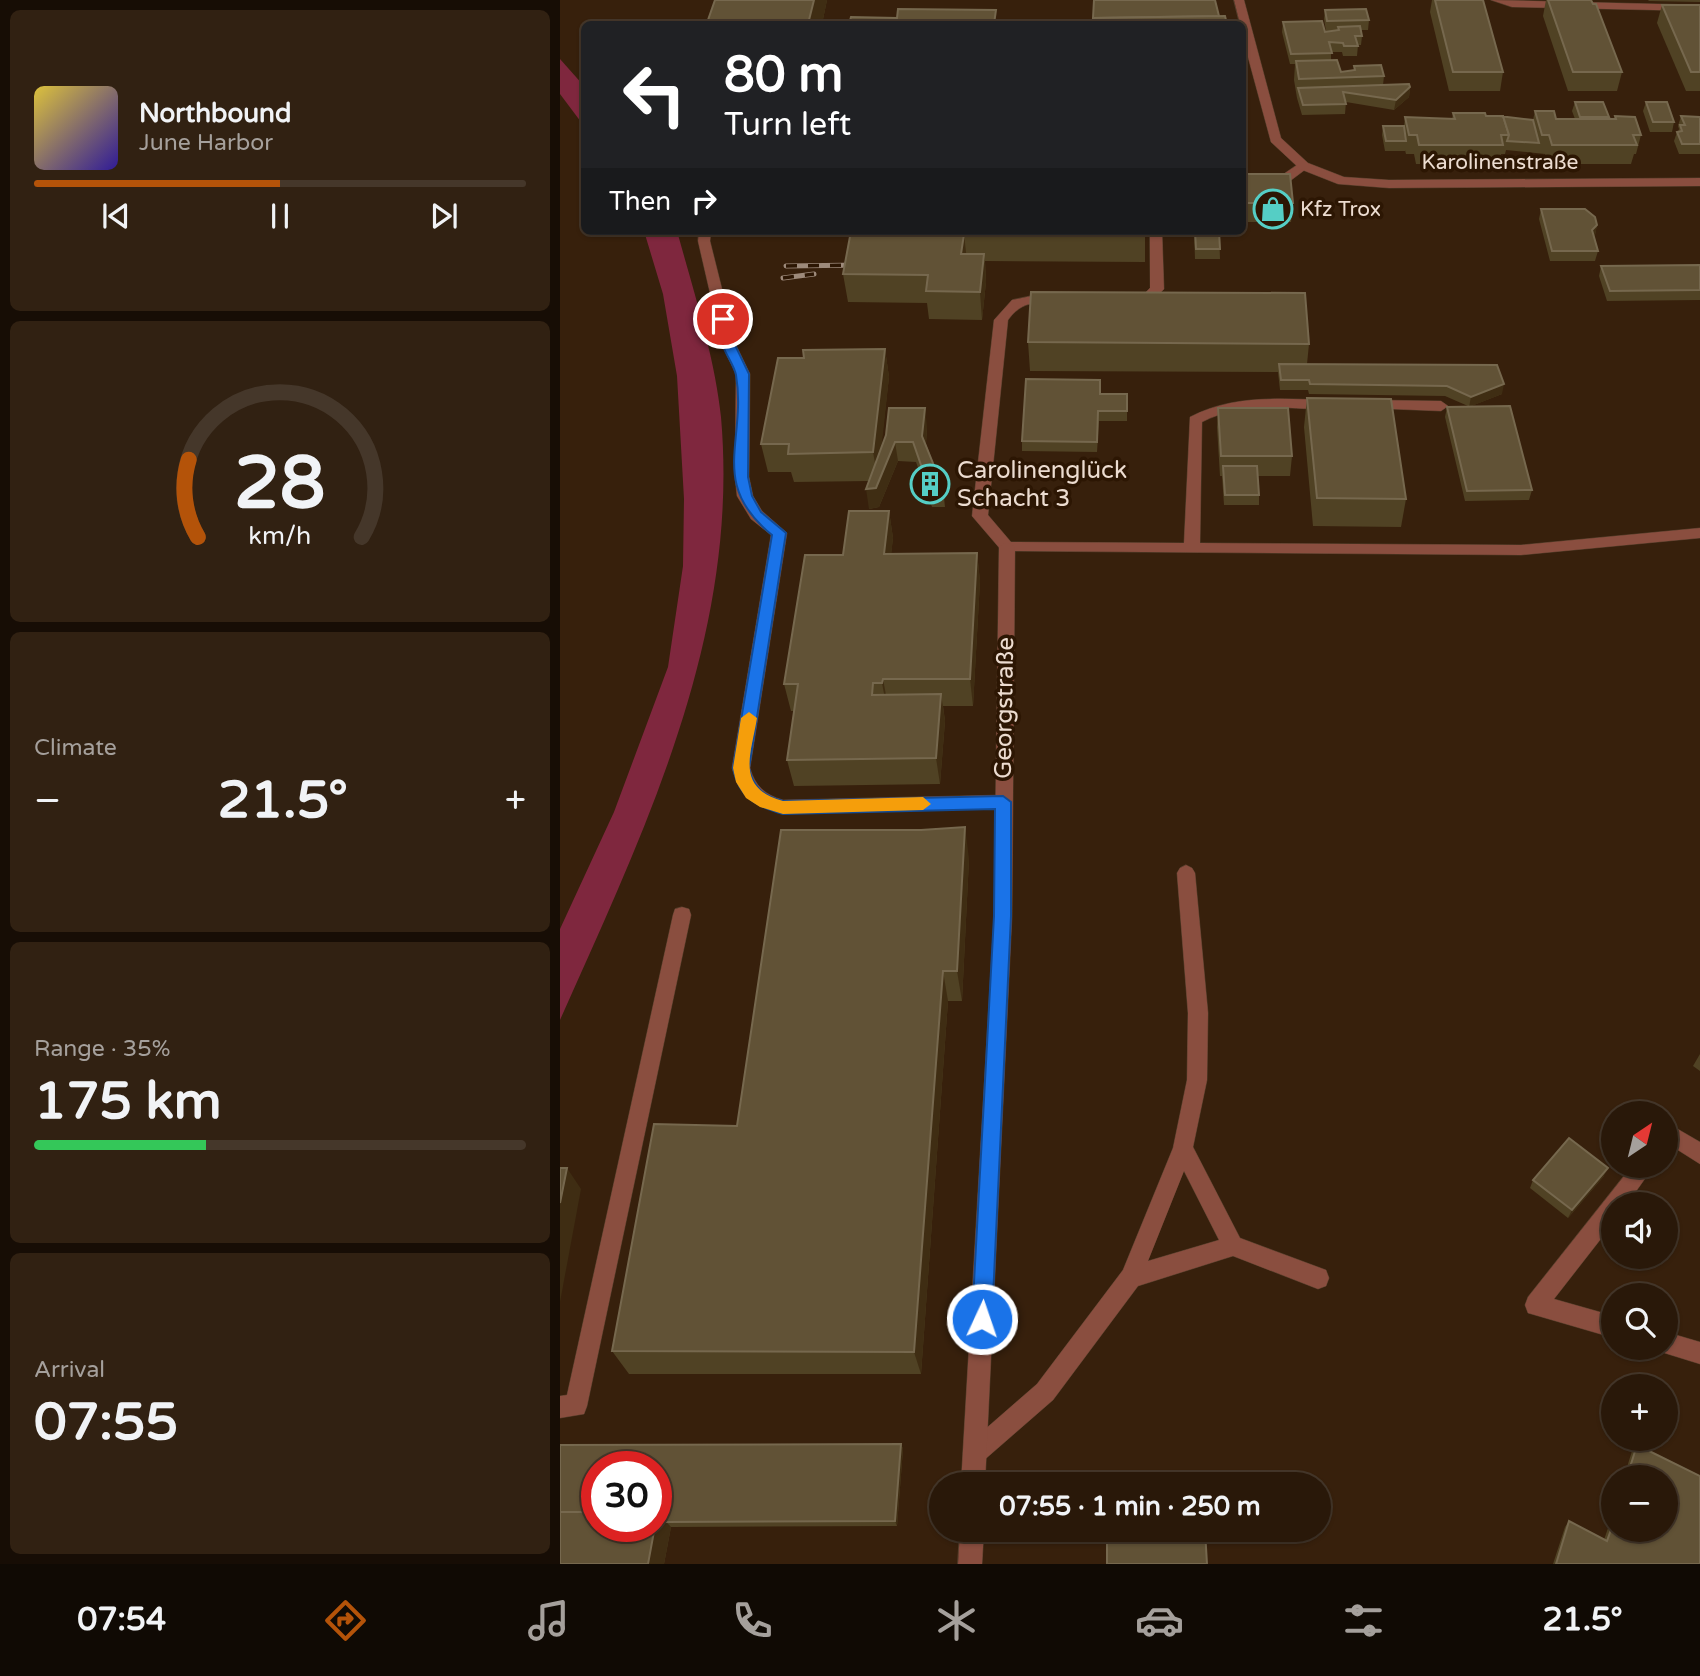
<!DOCTYPE html>
<html lang="en">
<head>
<meta charset="utf-8">
<style>
	body { margin:0; font-family:"Varela Round",sans-serif; background:#312112; color:#f1f3f6; height:100vh; display:flex; flex-direction:column; font-size:26px; white-space:nowrap }
	* { box-sizing:border-box; margin:0 }
	p { font-size:23px; color:#a5a09c }
	.icon { flex:none; width:38px; height:38px; fill:none; stroke:currentColor; stroke-width:2; stroke-linecap:round; stroke-linejoin:round }
	.map { position:relative; flex:1; overflow:hidden }
	.sheet { display:flex; flex-direction:column; gap:10px; padding:10px; background:#170d05; width:560px }
	.sheet>* { flex:none }
	.banner { position:absolute; left:21px; top:21px; width:665px; height:214px; border-radius:10px; box-shadow:0 2px 5px #0004,0 0 0 2px #45372a; background:#202124; color:#fff; overflow:hidden }
	.needle { width:46px; rotate:35deg }
	.fabs { position:absolute; left:1041px; top:1101px; display:grid; gap:14px }
	.fabs a { display:grid; place-items:center; width:77px; height:77px; border-radius:50%; background:#291809; box-shadow:0 2px 5px #0004,0 0 0 2px #45372a; font-size:35px }
	.speed { position:absolute; left:21px; top:1451px; display:flex; gap:14px; font-size:35px; font-weight:700; text-align:center }
	.speed>* { display:grid; place-content:center; width:91px; height:91px; border-radius:50%; background:#291809; box-shadow:0 2px 5px #0004,0 0 0 2px #45372a; line-height:1 }
	.speed .limit { border:10px solid #d22; background:#fff; color:#111 }
	.pin { position:absolute; display:grid; place-items:center; width:60px; height:60px; color:#fff; margin:-30px; border:4px solid #fff; border-radius:50%; box-shadow:0 2px 7px #0007 }
	.me { position:absolute; width:77px; margin:-38px; rotate:3deg; stroke-linejoin:round; filter:drop-shadow(0 0 5px #0008) }
	.turn { display:flex; align-items:center; gap:24px; height:147px; padding:0 28px; font-size:32px }
	.turn .icon { width:91px; height:91px; stroke-width:2.5 }
	.turn b { display:block; font-size:49px; line-height:60px }
	.then { display:flex; align-items:center; height:66px; padding:0 28px; background:#0003; gap:14px; font-size:26px }
	.big { font-size:52px; font-weight:700; line-height:1.1 }
	.sheet .tile { flex:1; display:flex; flex-direction:column; justify-content:center; gap:10px; min-width:0; padding:0 24px; border-radius:10px; background:#312112 }
	.sheet .dial { align-items:center; gap:0 }
	.dial svg { height:182px; overflow:visible; fill:none; stroke:#45372a; stroke-width:7; stroke-linecap:round; text-anchor:middle }
	.dial text { fill:#f1f3f6; stroke:none }
	.song { display:flex; align-items:center; gap:21px }
	.cover { width:84px; height:84px; border-radius:10px; background:linear-gradient(135deg,hsl(50 70% 55%),hsl(250 70% 35%)) }
	.played { height:7px; border-radius:4px; background:linear-gradient(90deg,#b45309 50%,#45372a 50%) }
	.keys { display:flex; justify-content:space-around; direction:ltr }
	.heat { display:flex; justify-content:space-between; align-items:center; font-size:38px; direction:ltr }
	.charge { height:10px; border-radius:5px; background:linear-gradient(90deg,#34c759 35%,#45372a 0) }
	.trip { position:absolute; left:369px; top:1472px; width:402px; height:70px; border-radius:35px; background:#291809; box-shadow:0 2px 5px #0004,0 0 0 2px #45372a; font-weight:700; line-height:70px; text-align:center }
	.dock { display:flex; height:112px; justify-content:space-around; align-items:center; background:#100a04; color:#a5a09c }
	.dock .icon { width:49px; height:49px }
	.dock .on { color:#b45309 }
	.dock b { font-size:32px; color:#f1f3f6 }
	main { display:flex; flex:1; min-height:0 }
	.map>svg:first-child { display:block }
	.green { fill:#7f273e }
	.lines { fill:none; stroke-linecap:round; stroke-linejoin:round }
	.service-casing { stroke:#543e2b; stroke-width:1 }
	.minor-casing { stroke:#543e2b; stroke-width:1 }
	.service { fill:#8a4e3f; fill-rule:evenodd }
	.minor { fill:#8a4e3f; fill-rule:evenodd }
	.rail-casing { stroke:#9d8a7b; stroke-width:5 }
	.rail { stroke:#2c1603; stroke-width:3.5; stroke-dasharray:11; stroke-linecap:butt }
	.wall { fill:#504224 }
	.shaded-wall { fill:#3f2d13 }
	.building { fill:#615236; stroke:#76684e; stroke-width:2 }
	.route { fill:#1a73e8; stroke:#114b97; stroke-width:2 }
	.slow { fill:#f59e0b }
	.labels { text-anchor:middle; stroke-width:7; stroke-linejoin:round; paint-order:stroke }
	.far-street-label { font-size:21px; fill:#ecdcd0; stroke:#2c1603 }
	.far-poi-label { font-size:21px; fill:#ecdcd0; stroke:#2c1603; text-anchor:start }
	.poi-label { font-size:24px; fill:#ecdcd0; stroke:#2c1603; text-anchor:start }
	.street-label { font-size:24px; fill:#ecdcd0; stroke:#2c1603 }
</style>
</head>
<body>
<main>
<section class="sheet">
<div class="tile">
<div class="song"><i class="cover"></i><div><b>Northbound</b><p>June Harbor</p></div></div>
<div class="played"></div>
<div class="keys"><svg class="icon" aria-label="previous" viewBox="0 0 24 24"><path d="M18 5L8 12l10 7zM5 5v14"/></svg><svg class="icon" aria-label="pause" viewBox="0 0 24 24"><path d="M8 5v14M16 5v14"/></svg><svg class="icon" aria-label="next" viewBox="0 0 24 24"><path d="M6 5l10 7-10 7zM19 5v14"/></svg></div>
</div>
<div class="tile dial"><svg viewBox="0 0 100 80">
<path d="M14 69A42 42 0 1 1 86 69"/>
<path d="M14 69A42 42 0 0 1 10 35" stroke="#b45309"/>
<text x="50" y="56" font-size="32" font-weight="700">28</text>
<text x="50" y="72" font-size="11">km/h</text>
</svg></div>
<div class="tile"><p>Climate</p>
<div class="heat"><a>−</a><b class="big">21.5°</b><a>+</a></div>
</div>
<div class="tile"><p>Range · 35%</p><b class="big">175 km</b><div class="charge"></div></div>
<div class="tile"><p>Arrival</p><b class="big">07:55</b></div>
</section>
<div class="map">
<svg width="1140" height="1564" viewBox="0 0 1140 1564">
	<rect width="100%" height="100%" fill="#37200c"/>
	<g class="green">
		<path d="M0,59L24,86V126L0,94Z"/>
		<path d="M84,231H117C133,289 155,358 161,417C180,634 86,827 0,1020V929L54,812L108,667L123,566L124,499L117,376L103,294Z"/>
	</g>
	<g class="lines">
		<defs>
			<g id="service">
				<path d="M740,163L750,166L726,184L682,185V177H719Z"/>
				<path d="M139,231H151L150,241L176,345L190,374L189,477L193,496L202,511L227,533L190,768C195,786 205,795 223,800L443,795L449,797L452,802L449,807L223,814C196,806 180,796 172,768L211,535L191,519L177,496L175,477L176,374L162,345L138,241Z"/>
				<path d="M590,231H602L604,289L592,301L566,300V294H584L590,288Z"/>
				<path d="M485,293H494L501,297C484,310 468,293 448,320L428,515L451,542L624,543L630,417C674,394 721,399 769,400L776,405L769,410C726,408 681,402 642,422L640,543L961,545L1140,528V538L961,555L442,551L412,516L434,320L452,300Z"/>
				<path d="M811,400L881,401L888,406L881,411L806,408L804,405Z"/>
				<path d="M626,865L632,868L635,873L648,1013L647,1080L633,1147L680,1238L766,1270L769,1278L766,1286L758,1289L673,1256L578,1286L493,1400L423,1461L415,1465L407,1461L403,1453L407,1445L477,1384L563,1270L613,1148L627,1080L628,1013L617,873L620,868ZM624,1171L659,1240L588,1261Z"/>
				<path d="M122,907L129,909L131,915L27,1406L24,1414L0,1418V1396L7,1395L113,915L115,909Z"/>
				<path d="M1109,1124L1140,1142V1164L1110,1145L1106,1146V1125Z"/>
				<path d="M1072,1166H1094L1067,1204H1054V1222L994,1299L1054,1316V1338L968,1313L965,1305L968,1297Z"/>
				<path d="M1106,1332L1140,1342V1364L1098,1351L1097,1348H1106Z"/>
			</g>
			<g id="minor">
				<path d="M674,0H684L721,138L748,163L784,177L829,180L1140,178V186L829,188L778,184L740,169L711,142L682,35V24H680Z"/>
				<path d="M931,0L1140,5V11L952,7Z"/>
				<path d="M447,542L455,547L452,916L425,1484H401L434,916L439,547Z"/>
				<path d="M400,1530H424L422,1564H398Z"/>
			</g>
		</defs>
		<use href="#service" class="service-casing"/>
		<use href="#minor" class="minor-casing"/>
		<use href="#service" class="service"/>
		<use href="#minor" class="minor"/>
		<defs>
			<g id="rail">
				<path d="M226,266L303,265"/>
				<path d="M223,278L254,274"/>
			</g>
		</defs>
		<use href="#rail" class="rail-casing"/>
		<use href="#rail" class="rail"/>
	</g>
	<g class="wall">
		<path d="M155,0H267L262,24H149L148,20Z"/>
		<path d="M872,0H923L943,72L940,91H889L870,12Z"/>
		<path d="M986,0H1031L1062,72L1057,91H1008L983,16Z"/>
		<path d="M1088,0H1140V2L1089,1Z"/>
		<path d="M1102,5H1140V91H1126L1097,23Z"/>
		<path d="M765,10L809,20L808,30H801L802,36L801,45H798L797,56H783L782,52H771V60L781,72L794,70V66L824,76L823,85L850,87L849,97L834,110L786,102L785,114L742,115L737,98L734,80L735,64H730L722,32L723,22L765,32L778,31H766L764,19Z"/>
		<path d="M682,95L686,130L684,164H682Z"/>
		<path d="M1015,102L1049,117V119H1054L1055,116L1081,135L1076,154H1074L1071,164H988L985,154L946,150L945,154H941L939,164H856L854,154H846L845,150V151H825L822,135L823,126H844L845,117L892,119L893,113L973,120L975,111L996,119H1015L1012,111Z"/>
		<path d="M1086,102L1114,122L1112,132H1090L1083,111Z"/>
		<path d="M1121,116L1140,117V154H1119L1114,141L1117,132H1118L1119,129L1118,126Z"/>
		<path d="M682,174L733,203L731,222H682Z"/>
		<path d="M981,209L1037,225L1035,235L1033,236L1038,251L1035,261H990L979,219Z"/>
		<path d="M291,231H585V262L425,261L426,282L422,320L369,319L367,303L288,302L283,274Z"/>
		<path d="M634,231H659L660,259H635Z"/>
		<path d="M1140,265V300L1047,301L1039,276L1041,266Z"/>
		<path d="M468,342L749,344L747,364L942,394L911,406L972,490L969,500L905,501L885,417L887,407L908,406L885,396L749,394L748,390H720L718,372L470,371Z"/>
		<path d="M325,349L329,377L321,446L367,427L366,444L383,488L385,507H372L356,462L338,461L319,507L309,509V481L234,482L231,472H208L201,444L244,358Z"/>
		<path d="M540,394H567V421H539L537,452L462,451V441Z"/>
		<path d="M747,398L846,499L841,527L753,526L744,427Z"/>
		<path d="M658,408L732,456L730,476H698L699,495V505H664L662,476H660L657,427Z"/>
		<path d="M329,511L333,538L331,554L417,553L420,581L413,706H383L385,721L380,784L234,786L227,760L234,711H231L224,684L283,555Z"/>
		<path d="M409,859L402,1001H388L361,1374H69L52,1351L177,1126Z"/>
		<path d="M1140,1054V1071L1133,1066Z"/>
		<path d="M1044,1176L1008,1218L970,1188L973,1180Z"/>
		<path d="M341,1444L343,1449L337,1526L111,1527L104,1564H0V1445Z"/>
		<path d="M1077,1445L1140,1476V1564H993L1005,1527L1009,1521L1044,1540L1054,1510V1530H1106V1477H1064L1072,1451Z"/>
	</g>
	<g class="shaded-wall">
		<path d="M254,0H267L262,24H250L249,20Z"/>
		<path d="M850,87L849,97L834,110L836,100Z"/>
		<path d="M1037,225L1035,235L1029,240L1032,230Z"/>
		<path d="M404,234L407,261L401,254Z"/>
		<path d="M424,254L426,282L422,320L420,292Z"/>
		<path d="M325,349L329,377L318,480L313,452Z"/>
		<path d="M944,384L942,394L909,407L911,397Z"/>
		<path d="M365,408L367,427L365,455L362,436Z"/>
		<path d="M335,442L338,461L319,507L309,509L306,489Z"/>
		<path d="M329,511L333,538L328,582L324,554Z"/>
		<path d="M417,553L420,581L413,706L410,679Z"/>
		<path d="M323,679L328,706L327,710L322,683Z"/>
		<path d="M381,694L385,721L380,784L376,758Z"/>
		<path d="M405,827L409,859L402,1001L397,971Z"/>
		<path d="M383,971L388,1001L361,1374L354,1352Z"/>
		<path d="M7,1168L21,1189L0,1302V1203Z"/>
		<path d="M1048,1168L1044,1176L1008,1218L1012,1210Z"/>
		<path d="M341,1444L343,1449L337,1526L335,1521Z"/>
		<path d="M97,1512L111,1527L104,1564H88L95,1526H96Z"/>
	</g>
	<g class="building">
		<path d="M155,0H254L249,20H148Z"/>
		<path d="M534,0H655L659,16L533,18Z"/>
		<path d="M875,0H923L943,72H893Z"/>
		<path d="M988,0H1031L1033,4H1036L1062,72H1013Z"/>
		<path d="M1102,5H1140V72H1131Z"/>
		<path d="M338,9L436,10L434,24H289L291,17L337,18Z"/>
		<path d="M806,9L809,20L767,21L765,10Z"/>
		<path d="M665,16L667,24H533V18Z"/>
		<path d="M762,21L765,32L779,30L778,27L800,26L802,36H795L798,46H784L783,43L769,42L772,53L731,54L723,22Z"/>
		<path d="M777,60L781,72L795,70L794,66L821,65L824,76L739,79L736,61Z"/>
		<path d="M849,84L850,87L836,100L783,92L786,104L743,105L738,88Z"/>
		<path d="M682,95L684,102L686,130H682Z"/>
		<path d="M1015,102H1043L1049,117H1020Z"/>
		<path d="M1086,102H1107L1114,122H1093Z"/>
		<path d="M975,111H994L996,119H1056L1055,116L1075,117L1081,135H1073L1077,145H992L989,135H982Z"/>
		<path d="M893,113H925L926,116H943L949,135H941L943,145H859L857,135H849L845,117L895,119Z"/>
		<path d="M939,116L973,120L979,143L947,141L949,135L943,116Z"/>
		<path d="M1121,116L1140,117V144H1122L1117,132L1122,131L1120,125H1125Z"/>
		<path d="M823,126H844L846,141H826Z"/>
		<path d="M682,174H730L733,203H682Z"/>
		<path d="M981,209H1025L1035,217L1037,225L1032,230L1038,251H992Z"/>
		<path d="M291,231H585V234H404L401,254H424L420,292L366,291L368,275L283,274Z"/>
		<path d="M635,231H659L660,249H636Z"/>
		<path d="M1140,265V290L1050,291L1041,266Z"/>
		<path d="M471,292L745,293L749,344L468,342Z"/>
		<path d="M325,349L313,452L228,454L229,444H201L218,358H244L243,350Z"/>
		<path d="M719,364L937,365L944,384L911,397L887,386L750,384L749,380H721Z"/>
		<path d="M466,379L540,380V394H567V411H538L537,442L462,441Z"/>
		<path d="M747,398L831,399L846,499L757,498Z"/>
		<path d="M950,406L972,490L907,491L887,407Z"/>
		<path d="M329,408H365L362,436L383,488H369L353,442H335L316,488L306,489L326,435Z"/>
		<path d="M658,408H728L732,456H661Z"/>
		<path d="M663,466H697L699,495H665Z"/>
		<path d="M289,511H329L324,554L417,553L410,679H323L322,683H313L312,695L381,694L376,758L227,760L238,684H224L245,555H283Z"/>
		<path d="M405,827L397,971H383L354,1352L52,1351L94,1124L177,1126L221,830H361Z"/>
		<path d="M1009,1138L1048,1168L1012,1210L973,1180Z"/>
		<path d="M0,1168H7L0,1203Z"/>
		<path d="M341,1444L335,1521L106,1522L96,1512V1466H37V1512H0V1445Z"/>
		<path d="M1077,1445L1140,1476V1564H996L1009,1521L1047,1541L1054,1521V1530H1106V1477H1067Z"/>
		<path d="M0,1512H37V1526H95L88,1564H0Z"/>
		<path d="M547,1530H645L647,1564H547Z"/>
	</g>
	<path class="route" d="M163,315L169,319L175,345L189,374L188,477L192,496L201,512L226,533L189,768C193,788 204,796 223,801L443,796L451,802V916L432,1319L429,1326L422,1329L414,1326L412,1319L434,916L435,809L223,814C196,806 179,798 173,768L212,535C148,483 187,441 176,375C174,365 166,355 163,346C160,337 158,328 156,319Z"/>
	<path class="slow" d="M189,712L197,718C191,755 175,788 223,801L363,797L371,804L363,810L223,814L200,807L186,798L176,782L173,768L181,718Z"/>
	<defs>
		<symbol id="shop-ring" viewBox="-11 -11 22 22"><circle r="9.5" fill="#2c1603" stroke="#55cec5" stroke-width="1.5"/><path d="M-5-2.5h2.3a2.7 3.5 0 0 1 5.4 0H5L5.5 6h-11ZM-1.5-2.5h3a1.5 2.3 0 0 0-3 0Z" fill="#55cec5"/></symbol>
		<symbol id="building-ring" viewBox="-11 -11 22 22"><circle r="9.5" fill="#2c1603" stroke="#55cec5" stroke-width="1.5"/><path d="M-4-6H4V6H1V3H-1V6H-4ZM-2.5-4.3h1.7v1.8h-1.7ZM.8-4.3h1.7v1.8H.8ZM-2.5-1h1.7V.8h-1.7ZM.8-1h1.7V.8H.8Z" fill="#55cec5"/></symbol>
	</defs>
	<g fill-rule="evenodd">
		<use href="#shop-ring" x="691" y="187" width="44" height="44"/>
		<use href="#building-ring" x="348" y="462" width="44" height="44"/>
	</g>
	<g class="labels">
		<g class="far-street-label">
			<text x="940" y="169">Karolinenstraße</text>
		</g>
		<g class="far-poi-label">
			<text x="740" y="216">Kfz Trox</text>
		</g>
		<g class="poi-label">
			<text x="397" y="478">Carolinenglück<tspan x="397" dy="28">Schacht 3</tspan></text>
		</g>
		<g class="street-label">
			<text transform="translate(444 708) rotate(-89)" y="8">Georgstraße</text>
		</g>
	</g>
</svg>
<div class="fabs">
<a><svg class="needle" viewBox="-14 -14 28 28"><path d="M0-13l5 13h-10z" fill="#e53935"/><path d="M0 13l5-13h-10z" fill="#a5a09c"/></svg></a>
<a><svg class="icon" aria-label="sound" viewBox="0 0 24 24"><path d="M4 9h4l5-4v14l-5-4H4zM17 9q2 3 0 6"/></svg></a>
<a><svg class="icon" aria-label="search" viewBox="0 0 24 24"><circle cx="10" cy="10" r="6"/><path d="M15 15l6 6"/></svg></a>
<a>+</a>
<a>−</a>
</div>
<div class="speed"><div class="limit">30</div></div>
<div class="pin" style="left:163px;top:319px;background:#d93025"><svg class="icon" aria-label="arrive" viewBox="0 0 24 24"><path d="M6 21V4h12l-3 4 3 4H6"/></svg></div>
<svg class="me" style="left:422px;top:1319px" viewBox="-20 -20 40 40"><circle r="17" fill="#1a73e8" stroke="#fff" stroke-width="3"/><path d="M0-11L8 9 0 5-8 9z" fill="#fff"/></svg>
<div class="trip">07:55 · 1 min · 250 m</div>
<div class="banner">
<div class="turn"><svg class="icon" aria-label="left" viewBox="0 0 24 24"><path d="M17 20v-9H6M10 6l-5 5 5 5"/></svg><div><b>80 m</b>Turn left</div></div>
<div class="then">Then<svg class="icon" aria-label="right" viewBox="0 0 24 24"><path d="M7 20v-9h11M14 6l5 5-5 5"/></svg></div>
</div>
</div>
</main>
<nav class="dock">
<b>07:54</b>
<svg class="icon on" aria-label="directions" viewBox="0 0 24 24"><path d="M12 3l9 9-9 9-9-9zM9 14v-3h6M13 9l2 2-2 2"/></svg>
<svg class="icon" aria-label="music" viewBox="0 0 24 24"><path d="M9 18V5l10-2v13"/><circle cx="6" cy="18" r="3"/><circle cx="16" cy="16" r="3"/></svg>
<svg class="icon" aria-label="phone" viewBox="0 0 24 24"><path d="M5 4h4l2 5-3 2q2 4 5 5l2-3 5 2v4C11 20 4 13 5 4z"/></svg>
<svg class="icon" aria-label="climate" viewBox="0 0 24 24"><path d="M12 3v18M4 7l16 10M4 17L20 7"/></svg>
<svg class="icon" aria-label="car" viewBox="0 0 24 24"><path d="M5 17H2v-5l4-1 3-4h7l3 4 3 1v5h-3M9 17h6M6 11h13"/><circle cx="7" cy="17" r="2"/><circle cx="17" cy="17" r="2"/></svg>
<svg class="icon" aria-label="filters" viewBox="0 0 24 24"><path d="M4 7h16M4 17h16"/><circle cx="9" cy="7" r="2"/><circle cx="15" cy="17" r="2"/></svg>
<b>21.5°</b>
</nav>
</body>
</html>
